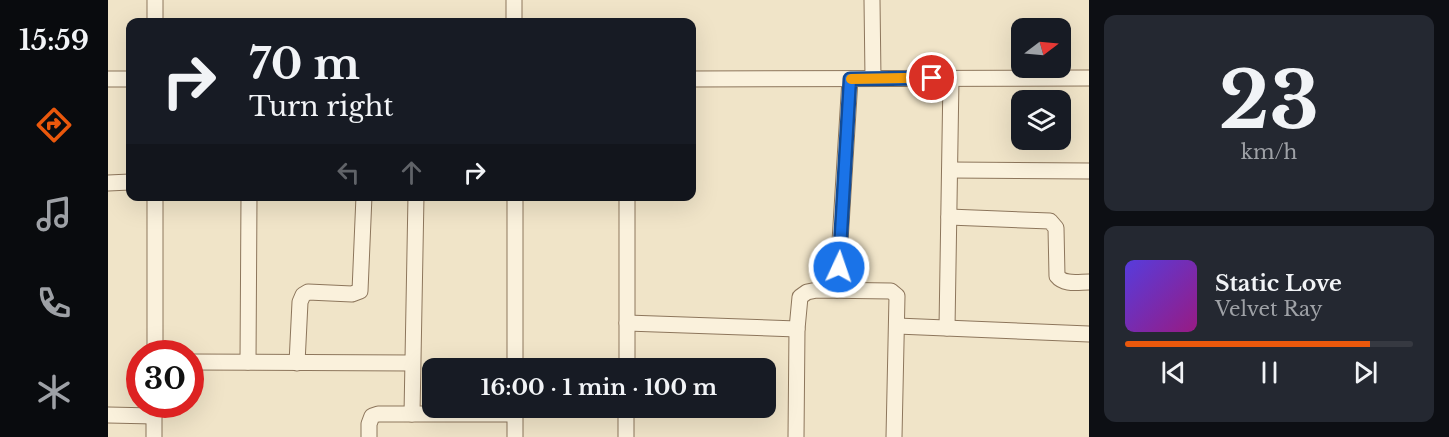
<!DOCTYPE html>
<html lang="en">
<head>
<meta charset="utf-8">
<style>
	body { margin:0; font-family:"Libre Baskerville",serif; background:#242831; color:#f1f3f6; height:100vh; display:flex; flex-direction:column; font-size:22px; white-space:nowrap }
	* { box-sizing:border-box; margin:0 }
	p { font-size:20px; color:#9ea1a6 }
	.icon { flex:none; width:33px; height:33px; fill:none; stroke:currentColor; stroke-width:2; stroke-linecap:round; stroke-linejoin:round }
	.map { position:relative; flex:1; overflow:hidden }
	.sheet { display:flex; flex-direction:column; gap:15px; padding:15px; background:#0d0f14; width:360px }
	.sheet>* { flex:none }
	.guide { position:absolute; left:18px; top:18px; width:570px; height:183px; border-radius:12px; box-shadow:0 6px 24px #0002; background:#171b24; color:#f1f3f6; overflow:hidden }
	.needle { width:39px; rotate:74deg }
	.controls { position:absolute; left:903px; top:18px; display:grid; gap:12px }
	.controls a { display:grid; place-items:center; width:60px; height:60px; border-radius:12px; background:#171b24; box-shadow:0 6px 24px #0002; font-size:30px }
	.speed { position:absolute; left:18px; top:340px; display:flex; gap:12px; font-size:30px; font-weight:700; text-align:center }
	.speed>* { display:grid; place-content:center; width:78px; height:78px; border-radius:50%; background:#171b24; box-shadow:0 6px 24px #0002; line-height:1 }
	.speed .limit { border:9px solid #d22; background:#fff; color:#111 }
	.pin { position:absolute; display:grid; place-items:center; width:51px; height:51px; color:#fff; margin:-26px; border:3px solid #fff; border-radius:50%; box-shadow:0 2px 6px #0007 }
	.me { position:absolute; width:66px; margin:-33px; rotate:3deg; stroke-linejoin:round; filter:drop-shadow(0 0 4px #0008) }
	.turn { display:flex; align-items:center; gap:21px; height:126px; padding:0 24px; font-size:27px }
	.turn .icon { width:78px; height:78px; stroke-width:2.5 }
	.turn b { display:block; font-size:42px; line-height:51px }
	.lanes { display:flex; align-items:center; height:57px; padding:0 24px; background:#0003; justify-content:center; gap:30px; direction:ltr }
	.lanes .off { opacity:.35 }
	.sheet .tile { flex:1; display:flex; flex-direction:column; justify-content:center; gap:9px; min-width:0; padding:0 21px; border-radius:12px; background:#242831 }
	.sheet .dial { align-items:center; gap:0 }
	.dial b { font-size:78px; line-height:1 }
	.song { display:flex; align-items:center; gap:18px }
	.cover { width:72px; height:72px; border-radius:9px; background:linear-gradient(135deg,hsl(250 70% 55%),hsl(310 70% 35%)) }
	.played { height:6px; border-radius:3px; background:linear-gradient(90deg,#ea580c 85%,#363941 85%) }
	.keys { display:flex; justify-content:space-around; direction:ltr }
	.trip { position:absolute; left:314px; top:358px; width:354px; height:60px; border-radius:12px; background:#171b24; box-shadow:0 6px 24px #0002; font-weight:700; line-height:60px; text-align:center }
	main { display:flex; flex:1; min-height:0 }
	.tabs { display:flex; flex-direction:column; width:108px; justify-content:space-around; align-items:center; background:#090b0e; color:#9ea1a6 }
	.tabs .icon { width:42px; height:42px }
	.tabs .on { color:#ea580c }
	.tabs b { font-size:27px; color:#f1f3f6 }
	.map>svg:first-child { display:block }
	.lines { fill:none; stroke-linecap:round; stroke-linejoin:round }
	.street-casing { stroke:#8d765c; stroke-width:17 }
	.street { stroke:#faf1dc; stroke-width:15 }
	.route-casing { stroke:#114b97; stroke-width:15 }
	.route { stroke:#1a73e8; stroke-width:10 }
	.slow { stroke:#f59e0b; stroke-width:10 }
</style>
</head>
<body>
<main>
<nav class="tabs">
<b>15:59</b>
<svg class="icon on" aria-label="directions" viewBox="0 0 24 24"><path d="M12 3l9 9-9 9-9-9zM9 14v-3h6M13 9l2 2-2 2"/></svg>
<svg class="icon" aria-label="music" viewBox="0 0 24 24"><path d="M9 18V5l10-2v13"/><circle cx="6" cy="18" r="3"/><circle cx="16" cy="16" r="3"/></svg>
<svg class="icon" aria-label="phone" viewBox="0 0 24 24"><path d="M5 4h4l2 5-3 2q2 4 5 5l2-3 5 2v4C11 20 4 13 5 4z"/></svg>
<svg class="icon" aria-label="climate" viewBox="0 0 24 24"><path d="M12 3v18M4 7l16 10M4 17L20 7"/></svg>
</nav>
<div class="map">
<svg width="981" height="437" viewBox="0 0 981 437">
	<rect width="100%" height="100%" fill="#f0e4c8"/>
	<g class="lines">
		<defs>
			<g id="street">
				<path d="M406,0V22"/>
				<path d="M764,0L765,78"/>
				<path d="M47,22V0"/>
				<path d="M0,79H22"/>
				<path d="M584,79L981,78"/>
				<path d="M842,170L981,171"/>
				<path d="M0,183L22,182"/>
				<path d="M841,217L942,221L948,228L949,276C956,285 970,282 981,282"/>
				<path d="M729,290L742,79"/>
				<path d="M519,323L689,329L688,437"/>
				<path d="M789,326L981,334"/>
				<path d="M839,328L843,78"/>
				<path d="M689,329L692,297L699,292L709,290L783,291L789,296L786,437"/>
				<path d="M47,354V196"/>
				<path d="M82,362L304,363"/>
				<path d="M140,362L141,196"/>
				<path d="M189,363L192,302L195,295L200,292L244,294L252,291L256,196"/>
				<path d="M407,369V196"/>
				<path d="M519,369V196"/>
				<path d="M407,408V437"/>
				<path d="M304,414L308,196"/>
				<path d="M0,415L46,416"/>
				<path d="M46,437V405"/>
				<path d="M261,437V424L264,416L270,414H407"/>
				<path d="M518,437V408"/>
			</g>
		</defs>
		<use href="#street" class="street-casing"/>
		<use href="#street" class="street"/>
	</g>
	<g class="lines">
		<defs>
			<path id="route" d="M731,267L742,79L824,78"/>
		</defs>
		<use href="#route" class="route-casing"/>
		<use href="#route" class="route"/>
		<path class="slow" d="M743,79L797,78"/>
	</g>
</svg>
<div class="controls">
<a><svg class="needle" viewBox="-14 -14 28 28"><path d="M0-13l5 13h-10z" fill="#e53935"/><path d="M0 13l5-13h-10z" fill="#9ea1a6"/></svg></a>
<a><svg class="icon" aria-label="layers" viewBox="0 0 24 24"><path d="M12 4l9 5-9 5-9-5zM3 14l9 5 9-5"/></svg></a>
</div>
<div class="speed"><div class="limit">30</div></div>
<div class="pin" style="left:824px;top:78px;background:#d93025"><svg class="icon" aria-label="arrive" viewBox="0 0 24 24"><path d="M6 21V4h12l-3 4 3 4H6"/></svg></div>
<svg class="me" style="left:731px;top:267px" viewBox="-20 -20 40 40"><circle r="17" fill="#1a73e8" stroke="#fff" stroke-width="3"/><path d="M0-11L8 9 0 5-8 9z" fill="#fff"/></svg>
<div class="trip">16:00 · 1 min · 100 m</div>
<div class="guide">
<div class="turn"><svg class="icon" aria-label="right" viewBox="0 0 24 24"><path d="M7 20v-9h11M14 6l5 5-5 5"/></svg><div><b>70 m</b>Turn right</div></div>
<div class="lanes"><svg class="icon off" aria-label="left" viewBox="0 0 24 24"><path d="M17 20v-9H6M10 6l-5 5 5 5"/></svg><svg class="icon off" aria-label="ahead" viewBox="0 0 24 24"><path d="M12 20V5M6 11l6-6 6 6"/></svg><svg class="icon" aria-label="right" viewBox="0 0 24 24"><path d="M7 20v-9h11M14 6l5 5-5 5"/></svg></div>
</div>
</div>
<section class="sheet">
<div class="tile dial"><b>23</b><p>km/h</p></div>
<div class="tile">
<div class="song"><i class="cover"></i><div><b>Static Love</b><p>Velvet Ray</p></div></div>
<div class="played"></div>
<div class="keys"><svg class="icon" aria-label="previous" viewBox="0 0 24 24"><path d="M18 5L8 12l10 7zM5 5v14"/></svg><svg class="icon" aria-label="pause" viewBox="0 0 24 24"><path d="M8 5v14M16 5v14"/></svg><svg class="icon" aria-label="next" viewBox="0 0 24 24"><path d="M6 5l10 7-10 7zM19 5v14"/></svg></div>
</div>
</section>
</main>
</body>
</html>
